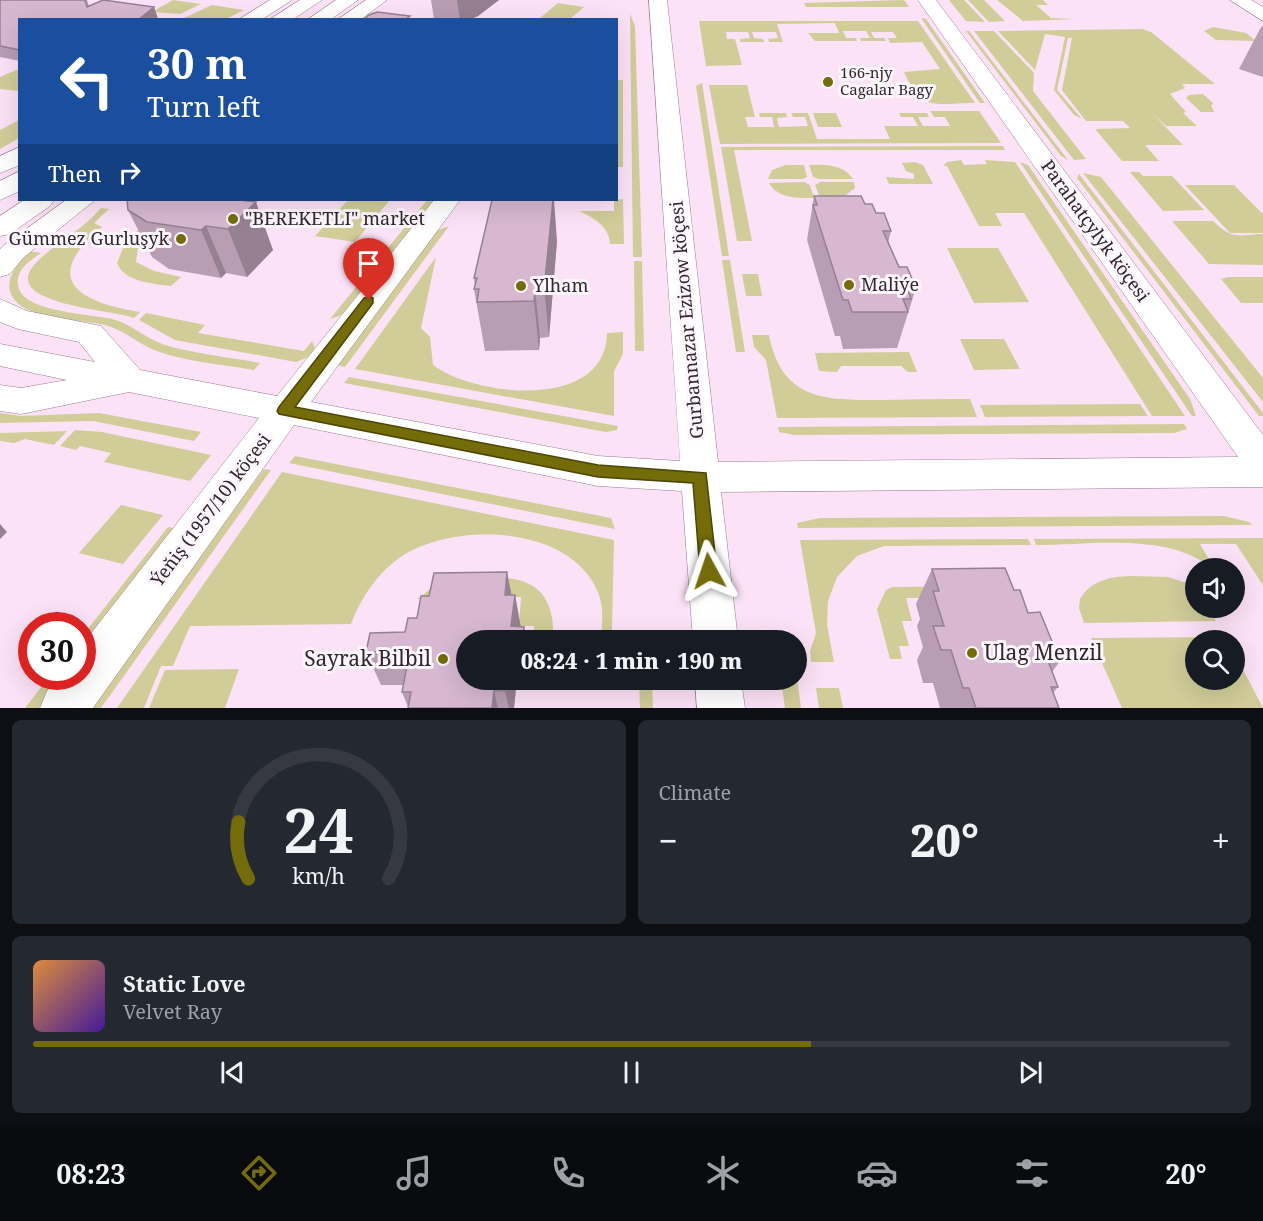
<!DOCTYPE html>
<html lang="en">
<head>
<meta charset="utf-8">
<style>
	body { margin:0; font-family:"Noto Serif",serif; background:#242831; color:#f1f3f6; height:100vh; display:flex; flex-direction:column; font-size:22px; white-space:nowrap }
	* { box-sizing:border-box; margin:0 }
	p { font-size:20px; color:#9ea1a6 }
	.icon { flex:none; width:33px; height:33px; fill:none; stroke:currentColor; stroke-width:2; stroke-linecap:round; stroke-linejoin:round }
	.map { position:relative; height:708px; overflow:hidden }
	.sheet { display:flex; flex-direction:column; gap:12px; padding:12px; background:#0d0f14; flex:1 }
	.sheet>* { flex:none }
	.hud { position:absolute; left:18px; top:18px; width:600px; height:183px; border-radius:0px; box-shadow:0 6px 24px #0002; background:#1a4fa0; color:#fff; overflow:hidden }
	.fabs { position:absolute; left:1185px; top:558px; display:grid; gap:12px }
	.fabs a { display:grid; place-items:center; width:60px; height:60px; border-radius:50%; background:#171b24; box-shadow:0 6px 24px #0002; font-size:30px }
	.speed { position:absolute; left:18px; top:612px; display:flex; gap:12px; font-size:30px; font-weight:700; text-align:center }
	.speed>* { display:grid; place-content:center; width:78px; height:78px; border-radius:50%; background:#171b24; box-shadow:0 6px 24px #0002; line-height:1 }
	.speed .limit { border:9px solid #d22; background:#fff; color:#111 }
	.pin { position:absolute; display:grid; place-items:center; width:51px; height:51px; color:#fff; margin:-62px -26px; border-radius:50% 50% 50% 0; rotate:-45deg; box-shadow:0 0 6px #0007 }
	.pin .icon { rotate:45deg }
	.me { position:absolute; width:66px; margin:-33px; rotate:355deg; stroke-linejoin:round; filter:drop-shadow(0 0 4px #0008) }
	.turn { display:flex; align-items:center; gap:21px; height:126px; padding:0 30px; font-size:27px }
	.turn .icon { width:78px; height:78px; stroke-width:2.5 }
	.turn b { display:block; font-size:42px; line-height:51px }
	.then { display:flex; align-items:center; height:57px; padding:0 30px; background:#0003; gap:12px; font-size:22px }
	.big { font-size:45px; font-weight:800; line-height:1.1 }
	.sheet .card { flex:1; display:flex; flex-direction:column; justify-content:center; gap:9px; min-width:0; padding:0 21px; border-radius:9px; background:#242831 }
	.sheet .dial { align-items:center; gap:0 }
	.dial svg { height:156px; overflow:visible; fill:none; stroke:#363941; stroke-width:7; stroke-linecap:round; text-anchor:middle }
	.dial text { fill:#f1f3f6; stroke:none }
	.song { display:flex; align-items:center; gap:18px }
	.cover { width:72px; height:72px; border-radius:9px; background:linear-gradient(135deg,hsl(30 70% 55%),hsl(260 70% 35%)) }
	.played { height:6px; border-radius:3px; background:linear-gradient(90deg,#736c09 65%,#363941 65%) }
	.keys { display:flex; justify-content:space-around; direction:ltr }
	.heat { display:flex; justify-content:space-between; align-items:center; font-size:33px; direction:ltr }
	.sheet .tiles { flex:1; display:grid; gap:12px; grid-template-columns:1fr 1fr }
	.card:last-child { grid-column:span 2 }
	.trip { position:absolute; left:456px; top:630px; width:351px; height:60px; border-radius:30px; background:#171b24; box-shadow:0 6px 24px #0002; font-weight:800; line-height:60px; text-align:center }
	.menu { display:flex; height:96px; justify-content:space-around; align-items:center; background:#090b0e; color:#9ea1a6 }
	.menu .icon { width:42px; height:42px }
	.menu .selected { color:#736c09 }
	.menu b { font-size:27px; color:#f1f3f6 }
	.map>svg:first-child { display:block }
	.green { fill:#d0cd99 }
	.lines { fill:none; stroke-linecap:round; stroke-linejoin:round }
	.minor-casing { stroke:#977b91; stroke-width:1 }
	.major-casing { stroke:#977b91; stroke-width:1 }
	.minor { fill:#fff; fill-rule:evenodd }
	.major { fill:#fff; fill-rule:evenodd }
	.wall { fill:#b99eb3 }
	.shaded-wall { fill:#968192 }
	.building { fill:#d7b8d0; stroke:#968192; stroke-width:1.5 }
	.route { fill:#736c09; stroke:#4b4606; stroke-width:1.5 }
	.poi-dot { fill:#736c09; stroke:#fdf6fb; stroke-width:2 }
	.labels { text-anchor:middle; stroke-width:6; stroke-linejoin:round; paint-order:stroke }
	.far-poi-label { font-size:15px; fill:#31252e; stroke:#fdf6fb; text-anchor:start }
	.poi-label { font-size:18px; fill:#31252e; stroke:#fdf6fb; text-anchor:start }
	.street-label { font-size:18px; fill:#31252e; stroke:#fdf6fb }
	.near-poi-label { font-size:21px; fill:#31252e; stroke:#fdf6fb; text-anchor:start }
</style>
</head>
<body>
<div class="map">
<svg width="1263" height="708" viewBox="0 0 1263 708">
	<rect width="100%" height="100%" fill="#fce2f6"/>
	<g class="green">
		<path d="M173,0L201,4L180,14L152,12Z"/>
		<path d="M904,0L909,7H806L804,3Z"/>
		<path d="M949,0H964L985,22L966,21Z"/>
		<path d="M968,0H984L1005,21L989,22Z"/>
		<path d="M997,0H1043L1048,5H1036L1051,18L1076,19L1023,21Z"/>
		<path d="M558,3L584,7L570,19H539Z"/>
		<path d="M212,5L244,10L226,19H182Z"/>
		<path d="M630,14L635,26L642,257H633Z"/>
		<path d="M921,18L926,19L985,103H980Z"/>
		<path d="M699,21H918L975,103C936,103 922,113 904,72L940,69L922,42L890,43L888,38H897L893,32H871L874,38H884L886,41H861L860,38H870L866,31H843L846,38H856L857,41H815L808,33H839L835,23L777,24L783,42H769L768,39L778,38L776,32H752L754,38L763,39L764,42H740V39L750,38L748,32H726L727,39H735L742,65L706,66Z"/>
		<path d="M1213,27L1246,33L1256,41L1216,40L1204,31Z"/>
		<path d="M1142,29L1151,32L1215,84H1182L1185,88L1170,94L1186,112L1183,113L1197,126H1166L1152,113L1183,145H1145L1159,161H1122L1095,129L1130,128L1123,121H1086L1062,90L1072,38H1068L1057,90L1082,119L1074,115L1054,90L1065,37L1045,34L1035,70L998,31Z"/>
		<path d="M966,31H969L1068,160L1061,156Z"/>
		<path d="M974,31H994L1034,73L1033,91L1086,159L1074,160Z"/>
		<path d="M16,70H19V91L0,89V77Z"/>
		<rect x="617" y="80" width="6" height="87"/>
		<path d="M702,83L729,256H722L696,86Z"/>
		<path d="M709,85H747L755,117H745L748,127H774L772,117H760L759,113H786L787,117L777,118L779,127L808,126L805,117H793L791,113H808L817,139H890L884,126H918L913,117H901L899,113H927L929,117H918L923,126H950L945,117H934L930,111H979L1001,143L720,144Z"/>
		<path d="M1203,94L1214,104L1211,105L1214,112H1201L1186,98L1189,95Z"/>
		<path d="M813,113H836L842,127H818Z"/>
		<path d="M19,120V138L0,149V130Z"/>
		<path d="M1003,146L1005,150H734L752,241H737L721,147Z"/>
		<path d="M961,160L964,165L987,164L985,160L1015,162L1185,416H1152L1024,213H995L1002,226H979L947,166H943L947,162Z"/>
		<path d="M915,162L923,165L933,184H889L886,177L914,179V174L906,171L902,163Z"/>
		<path d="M1020,162L1028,165L1190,399L1196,416H1192Z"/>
		<path d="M786,165H804L807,177L803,179H768L772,170Z"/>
		<path d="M809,165C825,164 843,164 853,179H819L813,177Z"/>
		<path d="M1130,172H1139L1143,176H1172L1204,210L1163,211Z"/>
		<path d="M1083,173L1101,177L1263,378V402Z"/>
		<path d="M1079,174L1263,413V416H1259L1077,178Z"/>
		<path d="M804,182L810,185L814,198C798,198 778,199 769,183Z"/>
		<path d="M820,182H854L855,188L846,195L820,198L815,185Z"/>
		<path d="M1234,185L1263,214V233H1230L1185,185Z"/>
		<path d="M623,199L624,244H610C609,226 594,218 579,211H614V200Z"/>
		<path d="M348,200H390L355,242L315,236Z"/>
		<path d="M427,200H435L342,315L330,319Z"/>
		<path d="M101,208L109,209L94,223L102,227C39,280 79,302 140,312L134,318C118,310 0,305 34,265C54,243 82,231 101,208Z"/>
		<path d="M1172,221H1213C1234,242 1241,234 1263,234V265L1209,264Z"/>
		<path d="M146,223L149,234L138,247L136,262L154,271L181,277L171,286C154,284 124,282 117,263L126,241Z"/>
		<path d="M449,226L345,367L337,365L438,230Z"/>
		<path d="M947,248H998L1029,302L974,303Z"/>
		<path d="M29,251L41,253C29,261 13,272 19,289C27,312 91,314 112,319C132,324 146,339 165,345C195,354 229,357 260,363L254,370C222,364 184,362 154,350C137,343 124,330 105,325C81,319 29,320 14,299C1,281 18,264 29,251Z"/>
		<path d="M436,257L421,328L430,337L433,365C476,397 606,411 607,333L623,332V354L614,371V416L355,369Z"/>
		<path d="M722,260H730L745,352H736Z"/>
		<path d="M634,261H642L644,351H635Z"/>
		<path d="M742,274H758L762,296H746Z"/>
		<path d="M1228,277H1263V303H1241L1221,279Z"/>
		<path d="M146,313L205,325L198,333L304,351L312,341L315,348L308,357L296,362L175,340L139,320Z"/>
		<path d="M752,335H769C782,403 829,400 887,400C914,399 942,399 970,399L977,417L777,418L766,360L754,347Z"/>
		<path d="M960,339H1004L1020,369L974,370Z"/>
		<path d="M909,352L917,372H908L901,366H841L837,372L819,371L815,353Z"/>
		<path d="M349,377L618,426L617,430L606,432L344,383Z"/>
		<path d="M1140,404L1148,416L985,417L980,405Z"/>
		<path d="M0,413L21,416L99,413L201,432L194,441L93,421L0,423Z"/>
		<path d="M1184,424L1187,429L1174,433L794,435L779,432L778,427Z"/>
		<path d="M75,430L102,432L211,455L190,481L104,462L111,453L80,446L76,450L60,446Z"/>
		<path d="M67,431L54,445L25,439L14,443L0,441V433Z"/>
		<path d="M295,456L611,518L615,529L289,463Z"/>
		<path d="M264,469L271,470L101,708H87Z"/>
		<path d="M282,472L614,540L612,630L615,640H601C602,626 604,609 599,595C574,525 456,521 402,556C378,572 361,597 351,624L190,626L173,666H161L144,708H117Z"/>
		<path d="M121,505L163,515L123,564L79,553Z"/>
		<path d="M1224,516L1249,522L1252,525L798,528L797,523L820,518Z"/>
		<path d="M168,527L178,529L83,653V635Z"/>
		<path d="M1263,538V585L1236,544H1200L1214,568H1212C1167,532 1091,545 1036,545L1034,539Z"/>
		<path d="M1028,539L1031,545L884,546L857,556L837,577L828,601L827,625L834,662H811L810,651L816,633L800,540Z"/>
		<path d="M1168,577L1187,583L1195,589L1196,608H1208L1216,621L1084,623L1079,608L1080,599C1098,569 1138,577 1168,577Z"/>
		<path d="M504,578C543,580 555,605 553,640H533L534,626H519L521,597L417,599L437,584Z"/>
		<path d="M983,586L1012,597L906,598L912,621H902L909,646H899L902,659H890L877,609L886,590L892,587Z"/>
		<path d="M1225,637L1227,640H1196V680H1234L1235,654L1263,708H1122L1091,638Z"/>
		<path d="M239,669L225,708H149L165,670Z"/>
		<path d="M49,677H64L40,708H25Z"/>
		<path d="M797,678L801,708H785L781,680Z"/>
		<path d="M639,680H652L653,708H640Z"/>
		<path d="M816,688H839L843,708H819Z"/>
	</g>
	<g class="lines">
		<defs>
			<g id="minor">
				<path d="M270,0H292L261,20H238Z"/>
				<path d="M366,0H387L360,20H337Z"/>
				<path d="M649,0H667L718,462L1238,457L918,0H936L1263,435V487L721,492L738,640H693L682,491L598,486L294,425L93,708H40L47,691L58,676H82V645L259,418L129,392L21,414L0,411V385L21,388L67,380L0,366V344L95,362L79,342L18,329L0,322V299L27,311L101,326L140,370L277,396L434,200H460L311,402L598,456L680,461Z"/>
				<path d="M1230,0H1251L1263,7V21Z"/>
				<path d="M20,147V165L0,173V156Z"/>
				<path d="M66,200H95L23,258L10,274L0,277V249L3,246Z"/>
				<path d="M695,680H741L745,708H697Z"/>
			</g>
			<g id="major">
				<path d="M300,0H322L292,20H269Z"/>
				<path d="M336,0H358L330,20H307Z"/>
				<path d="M20,171V191L0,200V181Z"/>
				<path d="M24,200H54L50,206L10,234L0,236V216Z"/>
			</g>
		</defs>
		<use href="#minor" class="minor-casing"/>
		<use href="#major" class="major-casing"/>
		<use href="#minor" class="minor"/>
		<use href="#major" class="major"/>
	</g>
	<g class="wall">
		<path d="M0,0H87L89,6L154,7L158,19L20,20V61L0,57Z"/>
		<path d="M431,0H499L478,16L469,20L434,19Z"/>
		<path d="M1263,25V77L1239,69L1260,29Z"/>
		<path d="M814,196L865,204L876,213L891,231L888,243L899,267L916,288L897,348L843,349L840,336H835L807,240Z"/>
		<path d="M251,200L249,201L273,250L247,277L226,273L221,278L169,269L152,257L128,210Z"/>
		<path d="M557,241L549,337L540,338L539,350L485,351L474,289L475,287L474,278Z"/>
		<path d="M932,569L1014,590L1060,661L1052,672L1058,687L1053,693L1059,708H940L933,683H923L917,660L923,647L917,626L920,619L916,604Z"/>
		<path d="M511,595H515L521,627L466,680H529L528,688H516L514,708H408V707L402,692L404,685H381L366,652L405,632L417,618Z"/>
	</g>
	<g class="shaded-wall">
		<path d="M457,0H499L478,16L469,20H460Z"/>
		<path d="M154,7L158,19L157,20H138Z"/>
		<path d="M195,200H251L220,228L206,226L226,273L221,278L201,230Z"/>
		<path d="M553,200H554L557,241L549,337L544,289Z"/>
		<path d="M256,202L273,250L247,277L228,229Z"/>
		<path d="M535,289L540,338L539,350L534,301Z"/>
		<path d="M0,524L7,532L0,539Z"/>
		<path d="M507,572L514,607L515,595L521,629L514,640L505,595Z"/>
		<path d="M524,627L527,640H523Z"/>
		<path d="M506,680H514L516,688L514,708H509L505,691Z"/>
		<path d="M494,691L498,708H492Z"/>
	</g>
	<g class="building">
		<path d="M0,0H85L87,7L103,0L154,7L138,20H20V50L0,46Z"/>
		<path d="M377,12L410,16L405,20H363L369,15Z"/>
		<path d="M814,196H861L865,204H872L876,213H884L891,231H883L899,267H907L916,288H907L911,299H903L908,312H852L848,300H843L813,205H817Z"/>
		<path d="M127,200H240L256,202L228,229L206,226L201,230L147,222L128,210Z"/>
		<path d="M492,200H553L544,289H535L534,301L477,302L479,289H474L477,278H474Z"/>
		<path d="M1005,568L1014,590H1020L1028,613L1040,612L1060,661H1048L1058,687H1051L1059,708H976L969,688H963L951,650H941L933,626H944L933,591H939L932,569Z"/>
		<path d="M507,572L505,595H515L511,626L524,627L523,640H466V680H506L505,691H494L492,708H408L411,692H402L407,666L398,667L401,651L366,652L370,633L405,632L408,618H417L421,596H429L434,573Z"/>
	</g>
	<path class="route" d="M369,296L373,298V303L295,407L598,465L706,473L717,571L715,576L709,578L702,576L700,571L693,483L598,477L279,414L277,411L279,407L364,298Z"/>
	<g class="poi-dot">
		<circle cx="828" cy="82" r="6"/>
		<circle cx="233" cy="219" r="6"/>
		<circle cx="181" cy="239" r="6"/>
		<circle cx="849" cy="285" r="6"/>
		<circle cx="521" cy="286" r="6"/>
		<circle cx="972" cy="653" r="6"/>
		<circle cx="443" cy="659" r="6"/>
	</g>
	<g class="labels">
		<g class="far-poi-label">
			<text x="840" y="78">166-njy<tspan x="840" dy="17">Cagalar Bagy</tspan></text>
		</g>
		<g class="poi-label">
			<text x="245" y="225">"BEREKETLI" market</text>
			<text x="169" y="245" text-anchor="end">Gümmez Gurluşyk</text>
			<text x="861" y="291">Maliýe</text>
			<text x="533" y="292">Ylham</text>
		</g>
		<g class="street-label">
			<text transform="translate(1095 231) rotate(54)" y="6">Parahatçylyk köçesi</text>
			<text transform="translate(687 320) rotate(-95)" y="6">Gurbannazar Ezizow köçesi</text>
			<text transform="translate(211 510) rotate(-53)" y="6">Ýeňiş (1957/10) köçesi</text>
		</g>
		<g class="near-poi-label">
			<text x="984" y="660">Ulag Menzil</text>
			<text x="431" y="666" text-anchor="end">Sayrak Bilbil</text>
		</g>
	</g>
</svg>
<div class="fabs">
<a><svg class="icon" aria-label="sound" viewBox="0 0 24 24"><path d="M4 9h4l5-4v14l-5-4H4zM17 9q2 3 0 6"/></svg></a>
<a><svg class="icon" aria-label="search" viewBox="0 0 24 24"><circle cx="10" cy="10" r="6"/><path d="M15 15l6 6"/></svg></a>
</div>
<div class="speed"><div class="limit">30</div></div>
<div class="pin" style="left:369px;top:300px;background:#d93025"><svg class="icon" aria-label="arrive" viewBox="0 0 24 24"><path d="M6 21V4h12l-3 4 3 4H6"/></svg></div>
<svg class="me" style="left:709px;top:571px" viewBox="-20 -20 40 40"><path d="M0-17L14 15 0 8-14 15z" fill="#736c09" stroke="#fff" stroke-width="4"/></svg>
<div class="trip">08:24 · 1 min · 190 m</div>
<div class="hud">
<div class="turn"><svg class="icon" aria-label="left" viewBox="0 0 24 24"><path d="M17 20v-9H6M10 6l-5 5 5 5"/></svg><div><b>30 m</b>Turn left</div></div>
<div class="then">Then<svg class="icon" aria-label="right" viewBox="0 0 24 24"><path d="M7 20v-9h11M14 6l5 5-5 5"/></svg></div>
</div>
</div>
<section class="sheet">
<div class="tiles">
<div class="card dial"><svg viewBox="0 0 100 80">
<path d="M14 69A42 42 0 1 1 86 69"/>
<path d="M14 69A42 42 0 0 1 9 40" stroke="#736c09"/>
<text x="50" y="56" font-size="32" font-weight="700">24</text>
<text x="50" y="72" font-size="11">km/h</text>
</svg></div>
<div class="card"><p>Climate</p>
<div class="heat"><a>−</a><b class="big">20°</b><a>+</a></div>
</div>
<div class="card">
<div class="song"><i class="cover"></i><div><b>Static Love</b><p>Velvet Ray</p></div></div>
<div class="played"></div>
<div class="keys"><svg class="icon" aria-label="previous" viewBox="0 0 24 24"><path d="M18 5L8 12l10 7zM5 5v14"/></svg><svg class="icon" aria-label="pause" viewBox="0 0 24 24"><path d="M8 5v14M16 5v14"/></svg><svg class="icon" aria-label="next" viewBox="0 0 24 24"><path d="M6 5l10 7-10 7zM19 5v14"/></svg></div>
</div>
</div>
</section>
<nav class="menu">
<b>08:23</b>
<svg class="icon selected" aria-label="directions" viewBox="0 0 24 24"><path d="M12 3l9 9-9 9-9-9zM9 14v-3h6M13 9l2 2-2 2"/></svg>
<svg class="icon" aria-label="music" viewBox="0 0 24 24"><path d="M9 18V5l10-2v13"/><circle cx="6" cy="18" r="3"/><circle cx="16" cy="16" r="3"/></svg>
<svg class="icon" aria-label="phone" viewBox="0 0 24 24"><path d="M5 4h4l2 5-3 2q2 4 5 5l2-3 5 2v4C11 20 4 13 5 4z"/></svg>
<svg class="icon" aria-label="climate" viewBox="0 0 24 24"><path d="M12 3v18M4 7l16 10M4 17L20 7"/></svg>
<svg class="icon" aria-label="car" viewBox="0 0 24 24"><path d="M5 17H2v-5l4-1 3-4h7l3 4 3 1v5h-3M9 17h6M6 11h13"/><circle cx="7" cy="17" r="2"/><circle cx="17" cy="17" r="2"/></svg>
<svg class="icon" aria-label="filters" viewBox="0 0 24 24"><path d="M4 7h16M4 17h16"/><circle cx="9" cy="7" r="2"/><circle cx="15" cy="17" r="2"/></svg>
<b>20°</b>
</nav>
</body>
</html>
